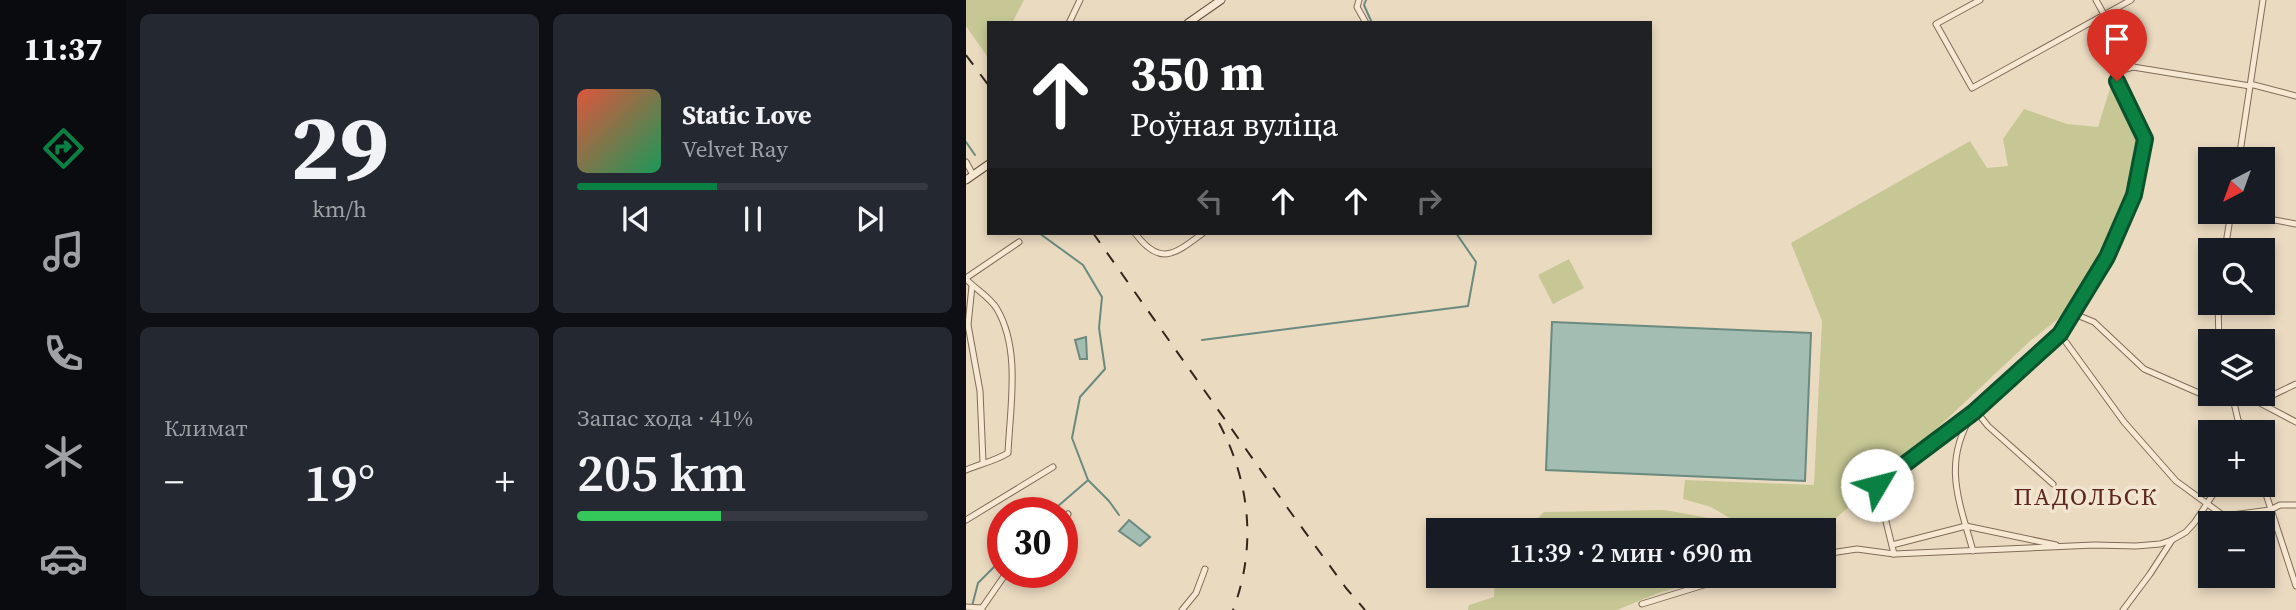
<!DOCTYPE html>
<html lang="ru">
<head>
<meta charset="utf-8">
<style>
	body { margin:0; font-family:"Source Serif 4",serif; background:#242831; color:#f1f3f6; height:100vh; display:flex; flex-direction:column; font-size:26px; white-space:nowrap }
	* { box-sizing:border-box; margin:0 }
	p { font-size:23px; color:#9ea1a6 }
	.icon { flex:none; width:38px; height:38px; fill:none; stroke:currentColor; stroke-width:2; stroke-linecap:round; stroke-linejoin:round }
	.map { position:relative; flex:1; overflow:hidden }
	.sheet { display:flex; flex-direction:column; gap:14px; padding:14px; background:#0d0f14; width:840px }
	.sheet>* { flex:none }
	.guide { position:absolute; left:21px; top:21px; width:665px; height:214px; border-radius:0px; box-shadow:0 4px 10px #0003; background:#202124; color:#fff; overflow:hidden }
	.needle { width:46px; rotate:221deg }
	.buttons { position:absolute; left:1232px; top:147px; display:grid; gap:14px }
	.buttons a { display:grid; place-items:center; width:77px; height:77px; border-radius:0px; background:#171b24; box-shadow:0 4px 10px #0003; font-size:35px }
	.speed { position:absolute; left:21px; top:497px; display:flex; gap:14px; font-size:35px; font-weight:700; text-align:center }
	.speed>* { display:grid; place-content:center; width:91px; height:91px; border-radius:50%; background:#171b24; box-shadow:0 4px 10px #0003; line-height:1 }
	.speed .limit { border:10px solid #d22; background:#fff; color:#111 }
	.pin { position:absolute; display:grid; place-items:center; width:60px; height:60px; color:#fff; margin:-72px -30px; border-radius:50% 50% 50% 0; rotate:-45deg; box-shadow:0 0 7px #0007 }
	.pin .icon { rotate:45deg }
	.me { position:absolute; width:77px; margin:-38px; rotate:53deg; stroke-linejoin:round; filter:drop-shadow(0 0 5px #0008) }
	.turn { display:flex; align-items:center; gap:24px; height:147px; padding:0 28px; font-size:32px }
	.turn .icon { width:91px; height:91px; stroke-width:2.5 }
	.turn b { display:block; font-size:49px; line-height:60px }
	.lanes { display:flex; align-items:center; height:66px; padding:0 28px; background:#0003; justify-content:center; gap:35px; direction:ltr }
	.lanes .off { opacity:.35 }
	.big { font-size:52px; font-weight:600; line-height:1.1 }
	.sheet .card { flex:1; display:flex; flex-direction:column; justify-content:center; gap:10px; min-width:0; padding:0 24px; border-radius:10px; background:#242831 }
	.sheet .dial { align-items:center; gap:0 }
	.dial b { font-size:91px; line-height:1 }
	.song { display:flex; align-items:center; gap:21px }
	.cover { width:84px; height:84px; border-radius:10px; background:linear-gradient(135deg,hsl(10 70% 55%),hsl(150 70% 35%)) }
	.played { height:7px; border-radius:4px; background:linear-gradient(90deg,#0b8043 40%,#363941 40%) }
	.keys { display:flex; justify-content:space-around; direction:ltr }
	.heat { display:flex; justify-content:space-between; align-items:center; font-size:38px; direction:ltr }
	.charge { height:10px; border-radius:5px; background:linear-gradient(90deg,#34c759 41%,#363941 0) }
	.sheet .tiles { flex:1; display:grid; gap:14px; grid-template-columns:repeat(2,1fr) }
	.trip { position:absolute; left:460px; top:518px; width:410px; height:70px; border-radius:0px; background:#171b24; box-shadow:0 4px 10px #0003; font-weight:600; line-height:70px; text-align:center }
	main { display:flex; flex:1; min-height:0 }
	.tab-bar { display:flex; flex-direction:column; width:126px; justify-content:space-around; align-items:center; background:#090b0e; color:#9ea1a6 }
	.tab-bar .icon { width:49px; height:49px }
	.tab-bar .selected { color:#0b8043 }
	.tab-bar b { font-size:32px; color:#f1f3f6 }
	.map>svg:first-child { display:block }
	.green { fill:#c6c795 }
	.water { fill:#a3bdb3; stroke:#6b8a7f; stroke-width:2 }
	.lines { fill:none; stroke-linecap:round; stroke-linejoin:round }
	.stream { stroke:#6b8a7f; stroke-width:2 }
	.minor-casing { stroke:#826c59; stroke-width:7 }
	.secondary-casing { stroke:#644d3d; stroke-width:9 }
	.minor { stroke:#f6e8d2; stroke-width:5 }
	.secondary { stroke:#f6e8d2; stroke-width:7 }
	.rail { stroke:#33261d; stroke-width:2; stroke-dasharray:12 12; stroke-linecap:butt }
	.route-casing { stroke:#07532c; stroke-width:18 }
	.route { stroke:#0b8043; stroke-width:12 }
	.labels { text-anchor:middle; stroke-width:7; stroke-linejoin:round; paint-order:stroke }
	.neighbourhood-label { font-size:24px; letter-spacing:2px; fill:#5d271f; stroke:#f2e5cf }
</style>
</head>
<body>
<main>
<nav class="tab-bar">
<b>11:37</b>
<svg class="icon selected" aria-label="directions" viewBox="0 0 24 24"><path d="M12 3l9 9-9 9-9-9zM9 14v-3h6M13 9l2 2-2 2"/></svg>
<svg class="icon" aria-label="music" viewBox="0 0 24 24"><path d="M9 18V5l10-2v13"/><circle cx="6" cy="18" r="3"/><circle cx="16" cy="16" r="3"/></svg>
<svg class="icon" aria-label="phone" viewBox="0 0 24 24"><path d="M5 4h4l2 5-3 2q2 4 5 5l2-3 5 2v4C11 20 4 13 5 4z"/></svg>
<svg class="icon" aria-label="climate" viewBox="0 0 24 24"><path d="M12 3v18M4 7l16 10M4 17L20 7"/></svg>
<svg class="icon" aria-label="car" viewBox="0 0 24 24"><path d="M5 17H2v-5l4-1 3-4h7l3 4 3 1v5h-3M9 17h6M6 11h13"/><circle cx="7" cy="17" r="2"/><circle cx="17" cy="17" r="2"/></svg>
</nav>
<section class="sheet">
<div class="tiles">
<div class="card dial"><b>29</b><p>km/h</p></div>
<div class="card">
<div class="song"><i class="cover"></i><div><b>Static Love</b><p>Velvet Ray</p></div></div>
<div class="played"></div>
<div class="keys"><svg class="icon" aria-label="previous" viewBox="0 0 24 24"><path d="M18 5L8 12l10 7zM5 5v14"/></svg><svg class="icon" aria-label="pause" viewBox="0 0 24 24"><path d="M8 5v14M16 5v14"/></svg><svg class="icon" aria-label="next" viewBox="0 0 24 24"><path d="M6 5l10 7-10 7zM19 5v14"/></svg></div>
</div>
<div class="card"><p>Климат</p>
<div class="heat"><a>−</a><b class="big">19°</b><a>+</a></div>
</div>
<div class="card"><p>Запас хода · 41%</p><b class="big">205 km</b><div class="charge"></div></div>
</div>
</section>
<div class="map">
<svg width="1330" height="610" viewBox="0 0 1330 610">
	<rect width="100%" height="100%" fill="#eadac0"/>
	<g class="green">
		<path d="M0,0H58L46,23H23V59L0,26Z"/>
		<path d="M1146,82L1173,141L1157,206L1130,265L1097,315L1064,341L934,463L856,530H784L745,507L717,499L719,480L848,485L856,321L825,243L1004,141L1021,168L1042,166L1037,139L1058,109L1101,124L1132,127Z"/>
		<path d="M603,259L618,288L587,304L572,275Z"/>
		<path d="M698,510L743,518L762,530H560L578,512Z"/>
		<path d="M529,576H752L692,593L651,610H502L503,605L528,597Z"/>
	</g>
	<g class="water">
		<path d="M586,322L845,333L839,481L580,470Z"/>
		<path d="M120,337L121,359H114L109,340Z"/>
		<path d="M163,520L184,537L174,546L153,531Z"/>
	</g>
	<g class="lines">
		<g class="stream">
			<path d="M400,0L398,5L406,23"/>
			<path d="M0,142L9,155"/>
			<path d="M73,233L117,265L136,297L133,328L139,369L114,397L106,438L122,480L143,501L153,515"/>
			<path d="M236,340L502,306L510,262L490,233"/>
			<path d="M84,513L121,481"/>
			<path d="M5,610L12,583L37,558"/>
		</g>
		<defs>
			<g id="minor">
				<path d="M393,0L391,7L400,23"/>
				<path d="M1014,0L970,24L1006,88L1165,0"/>
				<path d="M1130,0L1167,67"/>
				<path d="M103,23L114,0"/>
				<path d="M1284,84L1330,96"/>
				<path d="M1273,159L1297,0"/>
				<path d="M0,162L7,175"/>
				<path d="M1266,212L1330,224"/>
				<path d="M169,233C194,267 209,254 237,233"/>
				<path d="M1259,250L1265,212"/>
				<path d="M0,278L53,242"/>
				<path d="M0,279C9,289 24,297 31,309C55,350 44,407 42,453C29,461 14,464 0,470"/>
				<path d="M6,286L2,325L14,391L17,462"/>
				<path d="M1252,303L1253,341"/>
				<path d="M1106,313L1128,322L1178,369L1249,400L1268,399L1292,402L1330,384"/>
				<path d="M1094,334L1158,422L1210,481L1258,516L1304,510L1314,505H1330"/>
				<path d="M1266,394L1272,420L1281,432"/>
				<path d="M1292,402L1330,422"/>
				<path d="M1014,407V416L1022,426L1087,484"/>
				<path d="M1006,415C976,463 993,501 1007,551"/>
				<path d="M1297,485L1330,586"/>
				<path d="M96,519L102,514"/>
				<path d="M0,520L87,467"/>
				<path d="M926,545L1000,526L1090,545"/>
				<path d="M858,554L891,549L928,554L1128,545L1170,546L1194,544L1206,540L1220,532L1229,522L1253,485"/>
				<path d="M928,554L911,485L1008,412L1094,334L1141,257L1168,195L1179,139L1151,81L1156,70L1167,67L1284,86"/>
				<path d="M676,604L767,576"/>
				<path d="M0,607L16,608"/>
				<path d="M16,608L41,572"/>
				<path d="M216,610L230,593L239,569"/>
				<path d="M1157,610L1184,574L1206,540"/>
			</g>
			<g id="secondary">
				<path d="M222,23L255,0"/>
				<path d="M0,180L23,164"/>
			</g>
		</defs>
		<use href="#minor" class="minor-casing"/>
		<use href="#secondary" class="secondary-casing"/>
		<use href="#minor" class="minor"/>
		<use href="#secondary" class="secondary"/>
		<g class="rail">
			<path d="M0,55L23,86"/>
			<path d="M127,233L323,510L380,588L399,610"/>
			<path d="M253,423C284,482 291,547 267,610"/>
		</g>
	</g>
	<g class="lines">
		<defs>
			<path id="route" d="M911,485L1008,412L1094,334L1141,257L1168,195L1179,139L1151,81"/>
		</defs>
		<use href="#route" class="route-casing"/>
		<use href="#route" class="route"/>
	</g>
	<g class="labels">
		<g class="neighbourhood-label">
			<text x="1120" y="505">ПАДОЛЬСК</text>
		</g>
	</g>
</svg>
<div class="buttons">
<a><svg class="needle" viewBox="-14 -14 28 28"><path d="M0-13l5 13h-10z" fill="#e53935"/><path d="M0 13l5-13h-10z" fill="#9ea1a6"/></svg></a>
<a><svg class="icon" aria-label="search" viewBox="0 0 24 24"><circle cx="10" cy="10" r="6"/><path d="M15 15l6 6"/></svg></a>
<a><svg class="icon" aria-label="layers" viewBox="0 0 24 24"><path d="M12 4l9 5-9 5-9-5zM3 14l9 5 9-5"/></svg></a>
<a>+</a>
<a>−</a>
</div>
<div class="speed"><div class="limit">30</div></div>
<div class="pin" style="left:1151px;top:81px;background:#d93025"><svg class="icon" aria-label="arrive" viewBox="0 0 24 24"><path d="M6 21V4h12l-3 4 3 4H6"/></svg></div>
<svg class="me" style="left:911px;top:485px" viewBox="-20 -20 40 40"><circle r="19" fill="#fff"/><path d="M0-13L10 11 0 6-10 11z" fill="#0b8043"/></svg>
<div class="trip">11:39 · 2 мин · 690 m</div>
<div class="guide">
<div class="turn"><svg class="icon" aria-label="ahead" viewBox="0 0 24 24"><path d="M12 20V5M6 11l6-6 6 6"/></svg><div><b>350 m</b>Роўная вуліца</div></div>
<div class="lanes"><svg class="icon off" aria-label="left" viewBox="0 0 24 24"><path d="M17 20v-9H6M10 6l-5 5 5 5"/></svg><svg class="icon" aria-label="ahead" viewBox="0 0 24 24"><path d="M12 20V5M6 11l6-6 6 6"/></svg><svg class="icon" aria-label="ahead" viewBox="0 0 24 24"><path d="M12 20V5M6 11l6-6 6 6"/></svg><svg class="icon off" aria-label="right" viewBox="0 0 24 24"><path d="M7 20v-9h11M14 6l5 5-5 5"/></svg></div>
</div>
</div>
</main>
</body>
</html>
